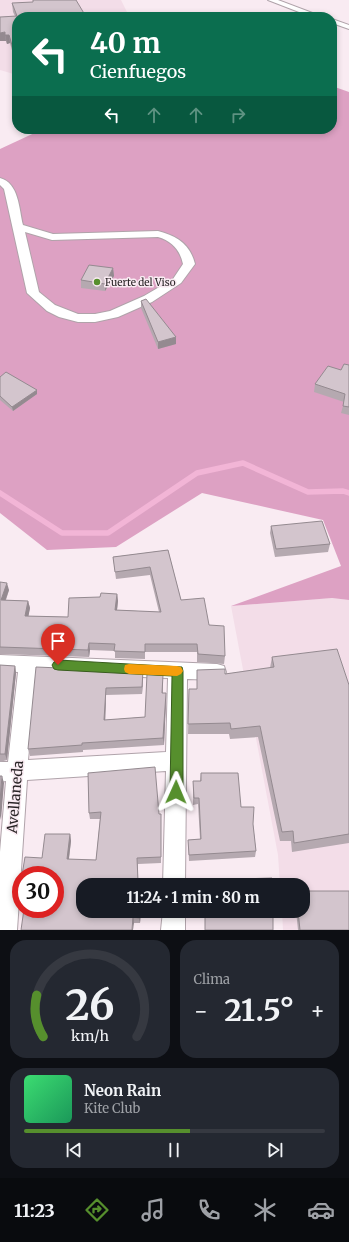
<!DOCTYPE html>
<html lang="es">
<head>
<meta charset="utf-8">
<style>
	body { margin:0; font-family:Merriweather,serif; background:#242831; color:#f1f3f6; height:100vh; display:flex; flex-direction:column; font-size:15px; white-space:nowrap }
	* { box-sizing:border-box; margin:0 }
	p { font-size:13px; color:#9ea1a6 }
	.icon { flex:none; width:22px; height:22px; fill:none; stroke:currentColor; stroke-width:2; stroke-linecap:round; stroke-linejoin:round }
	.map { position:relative; height:930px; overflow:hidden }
	.drawer { display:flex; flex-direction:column; gap:10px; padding:10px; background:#0d0f14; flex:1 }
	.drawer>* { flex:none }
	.banner { position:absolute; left:12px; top:12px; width:325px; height:122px; border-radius:16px; box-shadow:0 2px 6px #0003; background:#0b6e4f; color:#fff; overflow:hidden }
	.speed { position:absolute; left:12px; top:866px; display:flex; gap:8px; font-size:20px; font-weight:700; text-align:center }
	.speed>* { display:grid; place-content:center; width:52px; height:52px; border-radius:50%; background:#171b24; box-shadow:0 2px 6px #0003; line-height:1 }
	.speed .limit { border:6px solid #d22; background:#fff; color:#111 }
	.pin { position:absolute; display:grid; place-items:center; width:34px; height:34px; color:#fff; margin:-41px -17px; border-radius:50% 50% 50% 0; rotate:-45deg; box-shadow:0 0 4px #0007 }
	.pin .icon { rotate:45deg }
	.me { position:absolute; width:44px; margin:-22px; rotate:1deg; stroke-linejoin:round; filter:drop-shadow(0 0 3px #0008) }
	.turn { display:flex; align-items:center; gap:14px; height:84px; padding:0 12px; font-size:18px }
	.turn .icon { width:52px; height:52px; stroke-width:2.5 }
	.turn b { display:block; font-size:28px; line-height:34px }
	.lanes { display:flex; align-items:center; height:38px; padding:0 12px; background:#0003; justify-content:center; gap:20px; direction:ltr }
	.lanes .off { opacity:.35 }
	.big { font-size:30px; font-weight:700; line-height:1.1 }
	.drawer .card { flex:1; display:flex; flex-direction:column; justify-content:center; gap:6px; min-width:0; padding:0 14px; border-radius:16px; background:#242831 }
	.drawer .dial { align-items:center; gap:0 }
	.dial svg { height:104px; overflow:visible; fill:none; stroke:#363941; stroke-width:7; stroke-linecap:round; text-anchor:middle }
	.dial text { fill:#f1f3f6; stroke:none }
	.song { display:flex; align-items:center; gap:12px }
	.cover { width:48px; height:48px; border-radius:6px; background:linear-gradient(135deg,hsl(140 70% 55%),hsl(150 70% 35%)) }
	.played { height:4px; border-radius:2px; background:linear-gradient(90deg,#568f2d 55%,#363941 55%) }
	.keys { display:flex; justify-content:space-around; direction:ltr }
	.heat { display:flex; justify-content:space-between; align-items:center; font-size:22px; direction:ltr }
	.drawer .tiles { flex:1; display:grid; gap:10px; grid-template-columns:1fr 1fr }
	.card:last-child { grid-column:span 2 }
	.trip { position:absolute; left:76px; top:878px; width:234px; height:40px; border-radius:16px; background:#171b24; box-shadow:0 2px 6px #0003; font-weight:700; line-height:40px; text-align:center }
	.tabs { display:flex; height:64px; justify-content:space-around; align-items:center; background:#090b0e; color:#9ea1a6 }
	.tabs .icon { width:28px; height:28px }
	.tabs .selected { color:#568f2d }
	.tabs b { font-size:18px; color:#f1f3f6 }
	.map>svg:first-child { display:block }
	.built { fill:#f3dde8 }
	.forest { fill:#dda1c3 }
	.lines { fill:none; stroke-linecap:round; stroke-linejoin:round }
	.stream { stroke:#f2b5d6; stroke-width:5.5 }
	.minor-casing { stroke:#b0a3aa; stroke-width:2 }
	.minor { fill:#fff; fill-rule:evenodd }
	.wall { fill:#b5a9b0 }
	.shaded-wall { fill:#948a90 }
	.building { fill:#d3c5cd; stroke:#948a90 }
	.route { fill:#568f2d; stroke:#385d1d }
	.slow { fill:#f59e0b }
	.poi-dot { fill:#568f2d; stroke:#f9ebf2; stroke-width:1.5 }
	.labels { text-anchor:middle; stroke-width:3; stroke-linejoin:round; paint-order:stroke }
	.far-poi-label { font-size:10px; fill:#282325; stroke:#f9ebf2; text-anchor:start }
	.near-street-label { font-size:14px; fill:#282325; stroke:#f9ebf2 }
</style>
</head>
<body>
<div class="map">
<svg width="349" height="930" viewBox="0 0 349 930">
	<rect width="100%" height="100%" fill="#f9ebf2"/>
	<g class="built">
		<path d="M0,0H121L129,16L131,17H17V75L0,70Z"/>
		<path d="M332,598L349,600V930H283L282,911H303V885H280L278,855L231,606Z"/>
	</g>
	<path class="forest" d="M332,86L349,92V600L332,598L231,606L341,566L323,520L202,493L116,547L47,550L0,513V149L43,129H332Z"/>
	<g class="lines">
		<path class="stream" d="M0,493L62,533H108L197,473L243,463L308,492L343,491L349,493"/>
		<defs>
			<g id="minor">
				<path d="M268,0H278L323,17H312Z"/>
				<path d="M332,19L349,25V29L332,23Z"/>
				<path d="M0,178C19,183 19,209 23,225L53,234L158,231C177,236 190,244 195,264L181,283L152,302L118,317L95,322H78L59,317L47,311L27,293L4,189L0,185ZM25,232L52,240L158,237C172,241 180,250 183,264L173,279L144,296L110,311L95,314H78L55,305L39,292Z"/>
				<path d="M0,655L217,664L224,666L226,672L224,678L217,680L187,679L185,885H163L166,771L27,780L17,930H0V852L6,781L0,782V762H8L18,672L0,671ZM36,673L168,678L166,752L28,760Z"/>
				<path d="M163,911H185V930H161Z"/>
			</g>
		</defs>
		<use href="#minor" class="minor-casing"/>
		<use href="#minor" class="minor"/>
	</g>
	<g class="wall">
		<path d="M12,3L85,15V17H17L15,61L10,43L7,44L6,41H0L15,16L13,12Z"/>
		<path d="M113,268L114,276L105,291L81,288V280Z"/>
		<path d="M141,301L176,344L158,349L141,308Z"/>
		<path d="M349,365V415L341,413L344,402L314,392L315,384L341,370Z"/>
		<path d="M0,377L37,390V394L13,411L0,400Z"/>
		<path d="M271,526L330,544L328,552L275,557L270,533Z"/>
		<path d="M168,550L181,600L209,625L225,656L224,664L197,662V652H145V659L115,658V651L90,650L89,657L0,654V582L9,590L6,600L28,601L30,608L28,616L68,617L100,597L117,594L118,601L117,610L159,612L150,575L116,579L113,557Z"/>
		<path d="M272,657L349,685V843L292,852L291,841H280L258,737L230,739L229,734H188L189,689H197L225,674L270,668Z"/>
		<path d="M0,665L15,666L16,673L7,760L0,762Z"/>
		<path d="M85,671H143V679L142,694L106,695L105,720L145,717L163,682V693L166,700L164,745L83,750V752L30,756L28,749Z"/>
		<path d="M88,773L159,814H161V863L138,864V881H143L144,885H83L141,911L140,923H134L42,858L70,834L71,841L69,859L96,860L100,819H90L89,813Z"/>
		<path d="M201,773L241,807L253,824L256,851L255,857L189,861L188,840L200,839L198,804L193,805V781H200Z"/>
		<path d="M296,911H303L349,930H298Z"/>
	</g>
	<g class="shaded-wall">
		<path d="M85,15V17H58Z"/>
		<path d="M5,32L6,41H0V33Z"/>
		<path d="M5,35H9L10,43L7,44Z"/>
		<path d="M14,52H17V61H15Z"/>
		<path d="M113,268L114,276L105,291V284Z"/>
		<path d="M176,337V344L158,349V342Z"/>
		<path d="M37,390V394L13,411L12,407Z"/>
		<path d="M7,583L9,590L3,607L1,600Z"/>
		<path d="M117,594L118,601L116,618L115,610Z"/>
		<path d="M28,601L30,608L27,624L25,616Z"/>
		<path d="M89,643L90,650L89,657L88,650Z"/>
		<path d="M15,666L16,673L7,760L5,754Z"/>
		<path d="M143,671V679L142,694V687Z"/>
		<path d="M106,688V695L105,727L104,720Z"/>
		<path d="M166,693V700L164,745L163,738Z"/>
		<path d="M2,776L4,783L1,820L0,816V801Z"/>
		<path d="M70,834L71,841L68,865L67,859Z"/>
		<path d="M140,911H141L140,923L139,918Z"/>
		<path d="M133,917L134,923L133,930H132Z"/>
	</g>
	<g class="building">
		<path d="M33,0H76L85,15L58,17H17V52H14L9,35H5V32L0,33V17L17,16L12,3L33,2Z"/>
		<path d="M89,265L113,268L105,284L81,280Z"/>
		<path d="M146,299L176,337L158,342L141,301Z"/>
		<path d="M344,364L349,365V407L343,406L345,394L315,384L328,366L341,370Z"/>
		<path d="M6,372L37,390L12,407L0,396V377Z"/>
		<path d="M322,521L330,544L276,549L271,526Z"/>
		<path d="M168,550L181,600L204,598L209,625L224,626L225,656L198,654L197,644H145V652L114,651L115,644L89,643L88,650L0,647V582L7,583L1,600L28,601L25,616L68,617L69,598L100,597L101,593L117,594L115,610L161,612L150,567L115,572L113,557Z"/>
		<path d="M337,649L349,685V834L294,843L293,831L282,832L260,726L231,729L230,723L188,724L189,689H197V670L225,669V674L274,667L272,657Z"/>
		<path d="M0,665L15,666L5,754H0Z"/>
		<path d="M36,667L85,669V671H143L142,687L106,688L104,720L145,717L147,674L163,675L162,693H166L163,738L82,743V745L28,749Z"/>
		<path d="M155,767L159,814H161V857L137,858L138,881H143V885H83V911H140L139,918L133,917L132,930H21L24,909H55V875H22L25,857L42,858L45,834H70L67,859L96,860L101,812L89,813L88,773Z"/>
		<path d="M201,773H238L241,807H254L253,824L256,851L189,855L188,840L201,839L199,798H194L193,781H201Z"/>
		<path d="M0,776H2L0,801Z"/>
		<path d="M272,878V885H207V880Z"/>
		<path d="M21,885V894L20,893Z"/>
		<path d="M303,891H349V930H300L298,911H303Z"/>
		<rect x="205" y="911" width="68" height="19"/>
	</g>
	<path class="route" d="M58,660L182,667L183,671V792L181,796L176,798L172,796L170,792L172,676L58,670L54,669L52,665L54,662Z"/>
	<path class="slow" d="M129,664L177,666L181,667L183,671L181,674L177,676L129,674L125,672L124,669L125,665Z"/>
	<circle class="poi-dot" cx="97" cy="282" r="4"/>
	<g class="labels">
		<g class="far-poi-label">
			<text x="105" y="286">Fuerte del Viso</text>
		</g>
		<g class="near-street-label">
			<text transform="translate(15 797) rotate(-85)" y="5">Avellaneda</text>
		</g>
	</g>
</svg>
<div class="speed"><div class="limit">30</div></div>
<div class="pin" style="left:58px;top:665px;background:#d93025"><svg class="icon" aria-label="arrive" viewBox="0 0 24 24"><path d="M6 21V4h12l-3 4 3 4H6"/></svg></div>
<svg class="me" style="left:176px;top:792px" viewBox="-20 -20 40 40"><path d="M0-17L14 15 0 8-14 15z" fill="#568f2d" stroke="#fff" stroke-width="4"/></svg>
<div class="trip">11:24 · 1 min · 80 m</div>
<div class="banner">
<div class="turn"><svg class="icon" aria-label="left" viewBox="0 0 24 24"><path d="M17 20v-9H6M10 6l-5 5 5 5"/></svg><div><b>40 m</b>Cienfuegos</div></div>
<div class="lanes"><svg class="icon" aria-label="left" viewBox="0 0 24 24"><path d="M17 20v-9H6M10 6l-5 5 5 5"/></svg><svg class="icon off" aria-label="ahead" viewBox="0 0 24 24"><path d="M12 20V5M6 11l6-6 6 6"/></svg><svg class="icon off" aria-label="ahead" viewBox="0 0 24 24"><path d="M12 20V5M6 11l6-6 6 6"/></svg><svg class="icon off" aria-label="right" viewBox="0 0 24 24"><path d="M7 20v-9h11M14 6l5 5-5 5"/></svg></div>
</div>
</div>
<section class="drawer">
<div class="tiles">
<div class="card dial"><svg viewBox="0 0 100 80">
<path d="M14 69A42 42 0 1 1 86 69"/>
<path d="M14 69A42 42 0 0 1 9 37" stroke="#568f2d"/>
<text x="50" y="56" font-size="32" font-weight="700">26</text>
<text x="50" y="72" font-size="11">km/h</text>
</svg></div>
<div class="card"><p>Clima</p>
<div class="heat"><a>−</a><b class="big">21.5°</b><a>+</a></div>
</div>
<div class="card">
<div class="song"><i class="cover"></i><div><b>Neon Rain</b><p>Kite Club</p></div></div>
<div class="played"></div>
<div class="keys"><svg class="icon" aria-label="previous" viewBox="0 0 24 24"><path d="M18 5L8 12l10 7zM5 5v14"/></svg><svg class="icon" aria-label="pause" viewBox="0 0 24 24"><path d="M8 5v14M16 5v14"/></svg><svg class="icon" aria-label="next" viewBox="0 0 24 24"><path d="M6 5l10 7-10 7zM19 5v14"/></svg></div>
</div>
</div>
</section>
<nav class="tabs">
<b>11:23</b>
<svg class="icon selected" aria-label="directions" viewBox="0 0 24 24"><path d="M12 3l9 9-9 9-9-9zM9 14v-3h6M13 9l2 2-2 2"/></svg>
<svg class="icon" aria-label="music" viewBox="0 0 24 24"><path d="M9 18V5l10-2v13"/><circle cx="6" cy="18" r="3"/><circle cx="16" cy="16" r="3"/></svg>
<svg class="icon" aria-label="phone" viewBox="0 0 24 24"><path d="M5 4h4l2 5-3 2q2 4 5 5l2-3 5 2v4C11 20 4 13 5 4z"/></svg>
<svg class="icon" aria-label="climate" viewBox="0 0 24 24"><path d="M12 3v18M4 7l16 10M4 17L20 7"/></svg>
<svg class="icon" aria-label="car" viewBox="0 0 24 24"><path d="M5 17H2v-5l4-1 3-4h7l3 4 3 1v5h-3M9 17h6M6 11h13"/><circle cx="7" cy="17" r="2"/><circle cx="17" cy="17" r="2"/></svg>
</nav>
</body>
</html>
